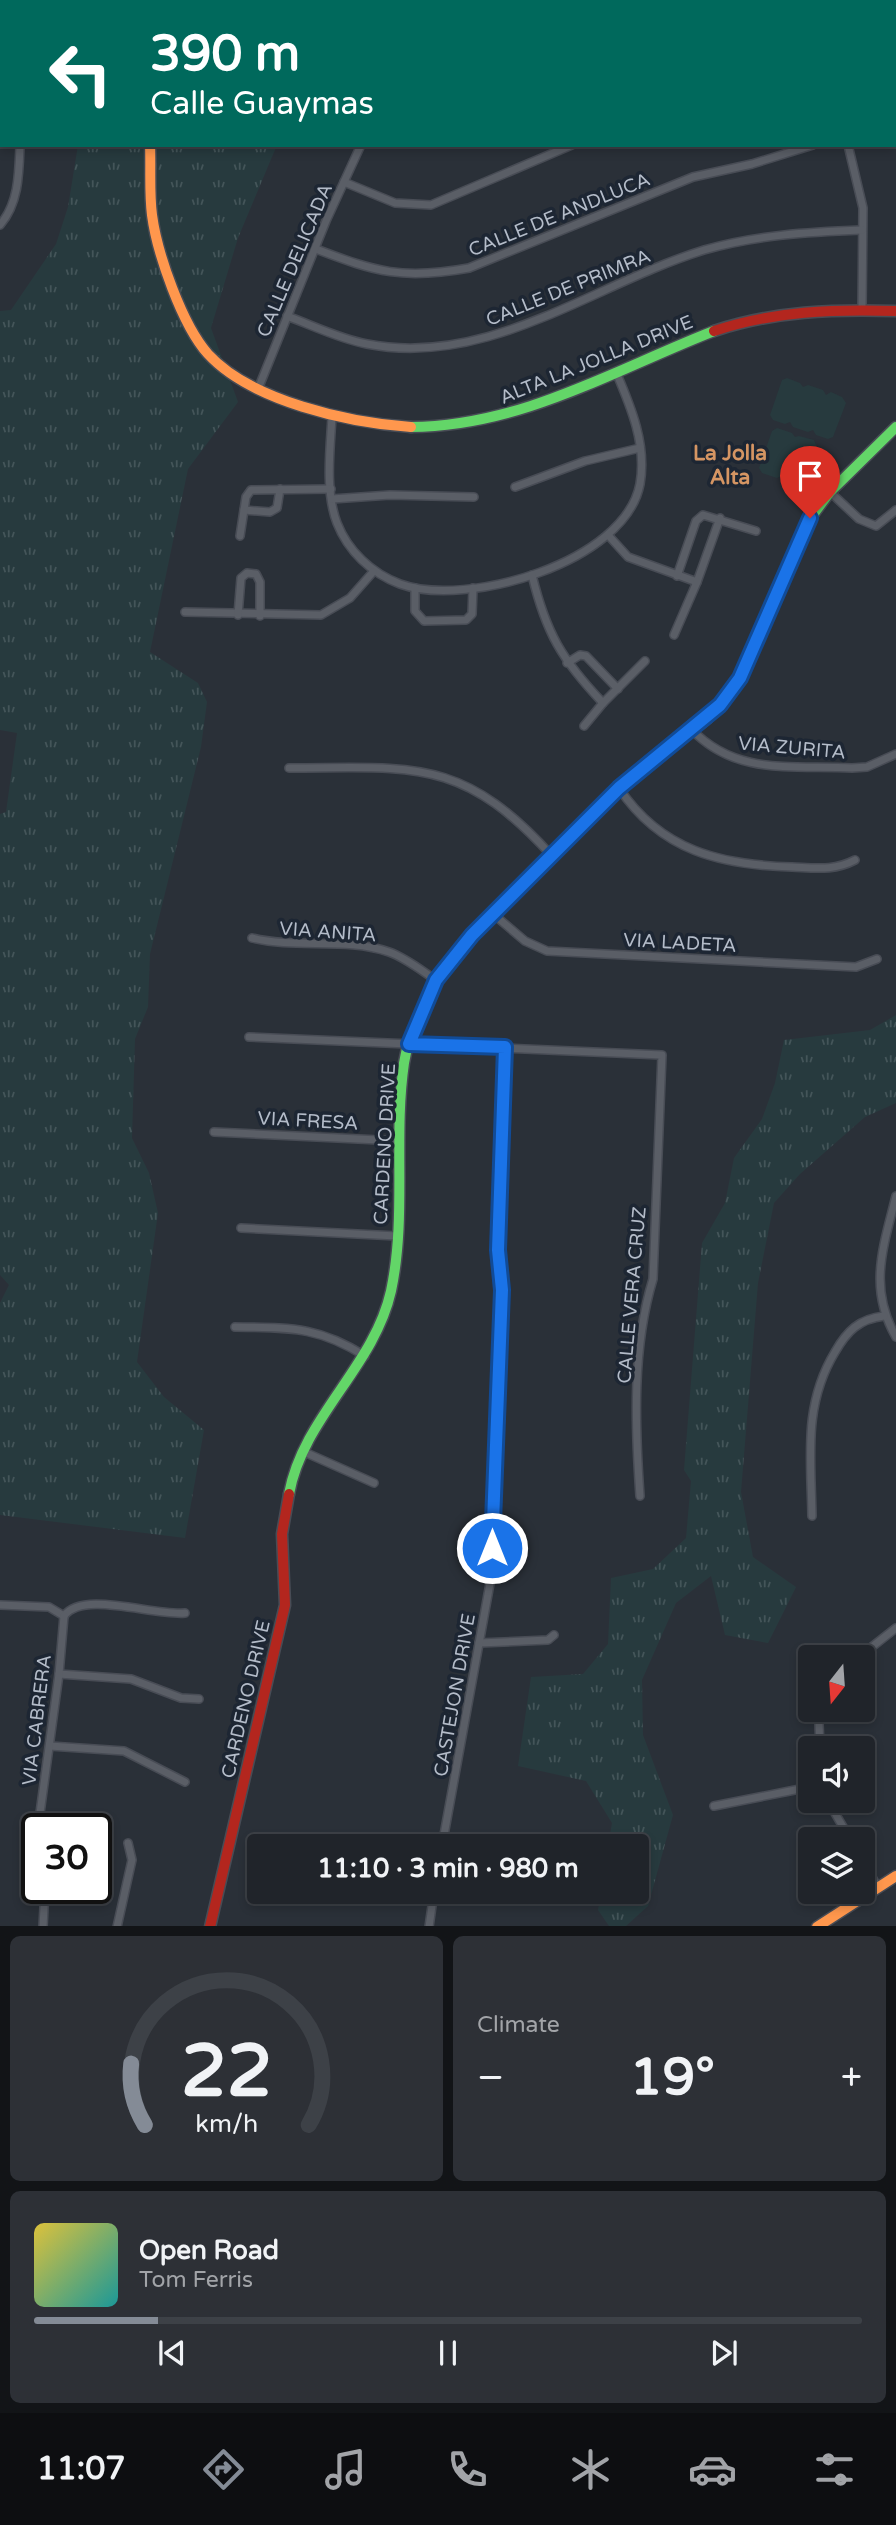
<!DOCTYPE html>
<html lang="en">
<head>
<meta charset="utf-8">
<style>
	body { margin:0; font-family:"Varela Round",sans-serif; background:#2d3036; color:#f1f3f6; height:100vh; display:flex; flex-direction:column; font-size:26px; white-space:nowrap }
	* { box-sizing:border-box; margin:0 }
	p { font-size:23px; color:#a2a4a8 }
	.icon { flex:none; width:38px; height:38px; fill:none; stroke:currentColor; stroke-width:2; stroke-linecap:round; stroke-linejoin:round }
	.map { position:relative; height:1926px; overflow:hidden }
	.side { display:flex; flex-direction:column; gap:10px; padding:10px; background:#121417; flex:1 }
	.side>* { flex:none }
	.guide { position:absolute; left:0px; top:0px; width:896px; height:147px; box-shadow:0 4px 10px #0003,0 0 0 2px #3d4147; background:#00695c; color:#fff; overflow:hidden }
	.needle { width:46px; rotate:197deg }
	.tools { position:absolute; left:798px; top:1645px; display:grid; gap:14px }
	.tools a { display:grid; place-items:center; width:77px; height:77px; border-radius:7px; background:#20242a; box-shadow:0 4px 10px #0003,0 0 0 2px #3d4147; font-size:35px }
	.speed { position:absolute; left:21px; top:1813px; display:flex; gap:14px; font-size:35px; font-weight:700; text-align:center }
	.speed>* { display:grid; place-content:center; width:91px; height:91px; border-radius:50%; background:#20242a; box-shadow:0 4px 10px #0003,0 0 0 2px #3d4147; line-height:1 }
	.speed .limit { border:4px solid #111; border-radius:10px; background:#fff; color:#111 }
	.pin { position:absolute; display:grid; place-items:center; width:60px; height:60px; color:#fff; margin:-72px -30px; border-radius:50% 50% 50% 0; rotate:-45deg; box-shadow:0 0 7px #0007 }
	.pin .icon { rotate:45deg }
	.me { position:absolute; width:77px; margin:-38px; rotate:0deg; stroke-linejoin:round; filter:drop-shadow(0 0 5px #0008) }
	.turn { display:flex; align-items:center; gap:24px; height:147px; padding:0 35px; font-size:32px }
	.turn .icon { width:91px; height:91px; stroke-width:2.5 }
	.turn b { display:block; font-size:49px; line-height:60px }
	.big { font-size:52px; font-weight:700; line-height:1.1 }
	.side .card { flex:1; display:flex; flex-direction:column; justify-content:center; gap:10px; min-width:0; padding:0 24px; border-radius:10px; background:#2d3036 }
	.side .dial { align-items:center; gap:0 }
	.dial svg { height:182px; overflow:visible; fill:none; stroke:#3d4147; stroke-width:7; stroke-linecap:round; text-anchor:middle }
	.dial text { fill:#f1f3f6; stroke:none }
	.song { display:flex; align-items:center; gap:21px }
	.cover { width:84px; height:84px; border-radius:10px; background:linear-gradient(135deg,hsl(50 70% 55%),hsl(180 70% 35%)) }
	.played { height:7px; border-radius:4px; background:linear-gradient(90deg,#848b96 15%,#3d4147 15%) }
	.keys { display:flex; justify-content:space-around; direction:ltr }
	.heat { display:flex; justify-content:space-between; align-items:center; font-size:38px; direction:ltr }
	.side .tiles { flex:1; display:grid; gap:10px; grid-template-columns:1fr 1fr }
	.card:last-child { grid-column:span 2 }
	.trip { position:absolute; left:247px; top:1834px; width:402px; height:70px; border-radius:7px; background:#20242a; box-shadow:0 4px 10px #0003,0 0 0 2px #3d4147; font-weight:700; line-height:70px; text-align:center }
	.dock { display:flex; height:112px; justify-content:space-around; align-items:center; background:#0d0e11; color:#a2a4a8 }
	.dock .icon { width:49px; height:49px }
	.dock .on { color:#848b96 }
	.dock b { font-size:32px; color:#f1f3f6 }
	.map>svg:first-child { display:block }
	.grass { fill:url(#grass-tufts) }
	.pitch { fill:#273a3e }
	.lines { fill:none; stroke-linecap:round; stroke-linejoin:round }
	.street-casing { stroke:#484c55; stroke-width:10 }
	.fast-casing { stroke:#484c55; stroke-width:13 }
	.slow-casing { stroke:#484c55; stroke-width:13 }
	.jam-casing { stroke:#484c55; stroke-width:13 }
	.street { stroke:#5a5e66; stroke-width:7 }
	.fast { stroke:#63d668; stroke-width:10 }
	.slow { stroke:#ff974d; stroke-width:10 }
	.jam { stroke:#b3261e; stroke-width:10 }
	.route-casing { stroke:#114b97; stroke-width:18 }
	.route { stroke:#1a73e8; stroke-width:12 }
	.labels { text-anchor:middle; stroke-width:7; stroke-linejoin:round; paint-order:stroke }
	.street-label { font-size:19px; fill:#b4bcc9; stroke:#1d2633 }
	.neighbourhood-label { font-size:21px; font-weight:bold; fill:#d59563; stroke:#1d2633 }
</style>
</head>
<body>
<div class="map">
<svg width="896" height="1927" viewBox="0 0 896 1927">
	<defs>
		<pattern id="grass-tufts" width="24" height="20" patternUnits="userSpaceOnUse" patternTransform="scale(1.75)"><rect width="24" height="20" fill="#273a3e"/><path d="M3 7l-1-3M5 7V3M7 7l1-3M15 17l-1-3M17 17v-4M19 17l1-3" fill="none" stroke="#445559"/></pattern>
	</defs>
	<rect width="100%" height="100%" fill="#2a3038"/>
	<g class="grass">
		<path d="M78,145H277L238,238L211,328L238,402L188,469L150,652L198,683L207,702L201,747L150,954L148,1007L135,1039L132,1138L149,1173L158,1213L137,1362L164,1397L204,1430L185,1538L0,1515V1303L9,1285L0,1275V814L6,812L17,733L0,730V311L11,310L56,244L68,207Z"/>
		<path d="M896,1015V1103L865,1117L800,1174L774,1203L758,1283L741,1492L753,1557L796,1587L768,1643L725,1635L711,1576L676,1603L642,1680L643,1735L673,1815L648,1906L626,1926H609L598,1910L601,1892H637V1846H608L612,1823L586,1781L518,1766L531,1677L583,1674L608,1644L611,1578L653,1569L686,1538L691,1481L684,1470L702,1243L725,1203L734,1158L762,1119L775,1083L784,1040L870,1030Z"/>
	</g>
	<g class="pitch">
		<path d="M787,378L800,383L803,387L808,385L823,390L826,395L831,392L842,397L846,403L833,437L828,439L816,435L813,430L808,432L793,427L790,422L785,424L773,420L770,415L782,380Z"/>
		<path d="M777,428L792,433L795,437L799,436L814,440L816,445L803,482L798,484L784,481L781,476L777,478L762,473L759,468L772,431Z"/>
	</g>
	<g class="lines">
		<defs>
			<g id="street">
				<path d="M147,0V2"/>
				<path d="M770,0L771,2"/>
				<path d="M27,2V0"/>
				<path d="M539,2L543,0"/>
				<path d="M755,2L759,0"/>
				<path d="M894,35L896,34"/>
				<path d="M848,145L863,208L862,309"/>
				<path d="M344,182L395,203L431,205L572,145"/>
				<path d="M0,225C19,203 19,173 20,145"/>
				<path d="M316,249C376,272 403,280 469,268L693,177L752,164L813,145"/>
				<path d="M287,316C314,326 340,339 367,344C488,368 594,284 704,250C756,235 809,232 862,230"/>
				<path d="M258,389L326,221L361,145"/>
				<path d="M332,417C330,450 325,492 337,523C348,551 371,573 400,584C466,608 625,563 640,484C647,445 631,407 616,372"/>
				<path d="M515,487L585,461L640,448"/>
				<path d="M830,492L859,519L876,526L896,510"/>
				<path d="M332,499L390,495L474,497"/>
				<path d="M244,510L270,512L277,508L280,489"/>
				<path d="M608,535L628,557L697,582L720,518"/>
				<path d="M240,536L246,497L251,490L331,489"/>
				<path d="M532,575C546,633 562,660 603,703L584,726"/>
				<path d="M677,576L696,521L703,515L756,531"/>
				<path d="M415,588V611L424,621L466,620L472,614L473,588"/>
				<path d="M185,612L321,615L350,598L373,572"/>
				<path d="M238,615L241,578L247,573L256,574L260,582V616"/>
				<path d="M674,635L697,582"/>
				<path d="M567,663L580,655L586,656L618,689"/>
				<path d="M603,703L645,661"/>
				<path d="M692,730C737,776 792,765 852,768L867,767L896,754"/>
				<path d="M289,768C412,768 461,756 551,855"/>
				<path d="M619,788C661,851 721,865 792,867C816,868 834,871 855,860"/>
				<path d="M492,913L525,941L547,951L856,967L877,959"/>
				<path d="M252,938C296,949 346,937 389,952C406,958 422,971 436,980"/>
				<path d="M249,1037L662,1055L653,1279C632,1348 635,1425 640,1496"/>
				<path d="M214,1132L400,1141"/>
				<path d="M896,1196C883,1248 868,1288 896,1337"/>
				<path d="M241,1228L397,1236"/>
				<path d="M235,1327C290,1328 317,1326 365,1356"/>
				<path d="M302,1451L374,1483"/>
				<path d="M812,1516C811,1457 803,1405 835,1352C847,1331 859,1319 884,1316"/>
				<path d="M0,1605L49,1607L64,1616"/>
				<path d="M64,1616C83,1590 153,1616 185,1613"/>
				<path d="M479,1643L548,1640L554,1635"/>
				<path d="M859,1657L896,1628"/>
				<path d="M59,1674L131,1679L181,1698L199,1699"/>
				<path d="M50,1746L124,1751L185,1782"/>
				<path d="M820,1748L819,1724L823,1710"/>
				<path d="M828,1801L850,1839"/>
				<path d="M714,1806L810,1787"/>
				<path d="M41,1829L40,1813L59,1674L64,1616"/>
				<path d="M442,1846L493,1567L492,1530L502,1290L498,1250L505,1047"/>
				<path d="M863,1861L878,1888"/>
				<path d="M523,1892H541"/>
				<path d="M43,1927L45,1888"/>
				<path d="M117,1927L132,1860L128,1843"/>
				<path d="M429,1927L434,1892"/>
			</g>
			<g id="fast">
				<path d="M411,427C522,426 614,370 714,331"/>
				<path d="M809,520L830,492L896,427"/>
				<path d="M289,1494C303,1417 374,1367 391,1291C407,1216 393,1138 404,1063C409,1031 427,997 444,970"/>
			</g>
			<g id="slow">
				<path d="M894,50L896,54"/>
				<path d="M150,145C151,168 149,192 152,215C157,253 182,325 208,354C251,401 349,423 411,427"/>
				<path d="M444,970L492,913L619,788L707,719L720,705L740,678L809,520"/>
				<path d="M817,1927L896,1876"/>
			</g>
			<g id="jam">
				<path d="M867,0L868,2"/>
				<path d="M714,331C774,311 834,309 896,311"/>
				<path d="M210,1927L285,1605L282,1534L289,1494"/>
			</g>
		</defs>
		<use href="#street" class="street-casing"/>
		<use href="#fast" class="fast-casing"/>
		<use href="#slow" class="slow-casing"/>
		<use href="#jam" class="jam-casing"/>
		<use href="#street" class="street"/>
		<use href="#fast" class="fast"/>
		<use href="#slow" class="slow"/>
		<use href="#jam" class="jam"/>
	</g>
	<g class="lines">
		<defs>
			<path id="route" d="M492,1548L502,1290L498,1250L505,1047L409,1044L436,980L472,935L619,788L720,705L740,678L810,518"/>
		</defs>
		<use href="#route" class="route-casing"/>
		<use href="#route" class="route"/>
	</g>
	<g class="labels">
		<g class="street-label">
			<text transform="translate(559 214) rotate(-22)" y="7">CALLE DE ANDLUCA</text>
			<text transform="translate(294 260) rotate(-67)" y="7">CALLE DELICADA</text>
			<text transform="translate(568 287) rotate(-22)" y="7">CALLE DE PRIMRA</text>
			<text transform="translate(596 359) rotate(-22)" y="7">ALTA LA JOLLA DRIVE</text>
			<text transform="translate(792 747) rotate(5)" y="7">VIA ZURITA</text>
			<text transform="translate(328 931) rotate(4)" y="7">VIA ANITA</text>
			<text transform="translate(680 942) rotate(3)" y="7">VIA LADETA</text>
			<text transform="translate(308 1120) rotate(3)" y="7">VIA FRESA</text>
			<text transform="translate(384 1144) rotate(-87)" y="7">CARDENO DRIVE</text>
			<text transform="translate(631 1295) rotate(-85)" y="7">CALLE VERA CRUZ</text>
			<text transform="translate(454 1695) rotate(-80)" y="7">CASTEJON DRIVE</text>
			<text transform="translate(245 1699) rotate(-77)" y="7">CARDENO DRIVE</text>
			<text transform="translate(36 1720) rotate(-83)" y="7">VIA CABRERA</text>
		</g>
		<g class="neighbourhood-label">
			<text x="730" y="460">La Jolla<tspan x="730" dy="24">Alta</tspan></text>
		</g>
	</g>
</svg>
<div class="tools">
<a><svg class="needle" viewBox="-14 -14 28 28"><path d="M0-13l5 13h-10z" fill="#e53935"/><path d="M0 13l5-13h-10z" fill="#a2a4a8"/></svg></a>
<a><svg class="icon" aria-label="sound" viewBox="0 0 24 24"><path d="M4 9h4l5-4v14l-5-4H4zM17 9q2 3 0 6"/></svg></a>
<a><svg class="icon" aria-label="layers" viewBox="0 0 24 24"><path d="M12 4l9 5-9 5-9-5zM3 14l9 5 9-5"/></svg></a>
</div>
<div class="speed"><div class="limit">30</div></div>
<div class="pin" style="left:810px;top:518px;background:#d93025"><svg class="icon" aria-label="arrive" viewBox="0 0 24 24"><path d="M6 21V4h12l-3 4 3 4H6"/></svg></div>
<svg class="me" style="left:492px;top:1548px" viewBox="-20 -20 40 40"><circle r="17" fill="#1a73e8" stroke="#fff" stroke-width="3"/><path d="M0-11L8 9 0 5-8 9z" fill="#fff"/></svg>
<div class="trip">11:10 · 3 min · 980 m</div>
<div class="guide">
<div class="turn"><svg class="icon" aria-label="left" viewBox="0 0 24 24"><path d="M17 20v-9H6M10 6l-5 5 5 5"/></svg><div><b>390 m</b>Calle Guaymas</div></div>
</div>
</div>
<section class="side">
<div class="tiles">
<div class="card dial"><svg viewBox="0 0 100 80">
<path d="M14 69A42 42 0 1 1 86 69"/>
<path d="M14 69A42 42 0 0 1 8 42" stroke="#848b96"/>
<text x="50" y="56" font-size="32" font-weight="700">22</text>
<text x="50" y="72" font-size="11">km/h</text>
</svg></div>
<div class="card"><p>Climate</p>
<div class="heat"><a>−</a><b class="big">19°</b><a>+</a></div>
</div>
<div class="card">
<div class="song"><i class="cover"></i><div><b>Open Road</b><p>Tom Ferris</p></div></div>
<div class="played"></div>
<div class="keys"><svg class="icon" aria-label="previous" viewBox="0 0 24 24"><path d="M18 5L8 12l10 7zM5 5v14"/></svg><svg class="icon" aria-label="pause" viewBox="0 0 24 24"><path d="M8 5v14M16 5v14"/></svg><svg class="icon" aria-label="next" viewBox="0 0 24 24"><path d="M6 5l10 7-10 7zM19 5v14"/></svg></div>
</div>
</div>
</section>
<nav class="dock">
<b>11:07</b>
<svg class="icon on" aria-label="directions" viewBox="0 0 24 24"><path d="M12 3l9 9-9 9-9-9zM9 14v-3h6M13 9l2 2-2 2"/></svg>
<svg class="icon" aria-label="music" viewBox="0 0 24 24"><path d="M9 18V5l10-2v13"/><circle cx="6" cy="18" r="3"/><circle cx="16" cy="16" r="3"/></svg>
<svg class="icon" aria-label="phone" viewBox="0 0 24 24"><path d="M5 4h4l2 5-3 2q2 4 5 5l2-3 5 2v4C11 20 4 13 5 4z"/></svg>
<svg class="icon" aria-label="climate" viewBox="0 0 24 24"><path d="M12 3v18M4 7l16 10M4 17L20 7"/></svg>
<svg class="icon" aria-label="car" viewBox="0 0 24 24"><path d="M5 17H2v-5l4-1 3-4h7l3 4 3 1v5h-3M9 17h6M6 11h13"/><circle cx="7" cy="17" r="2"/><circle cx="17" cy="17" r="2"/></svg>
<svg class="icon" aria-label="filters" viewBox="0 0 24 24"><path d="M4 7h16M4 17h16"/><circle cx="9" cy="7" r="2"/><circle cx="15" cy="17" r="2"/></svg>
</nav>
</body>
</html>
